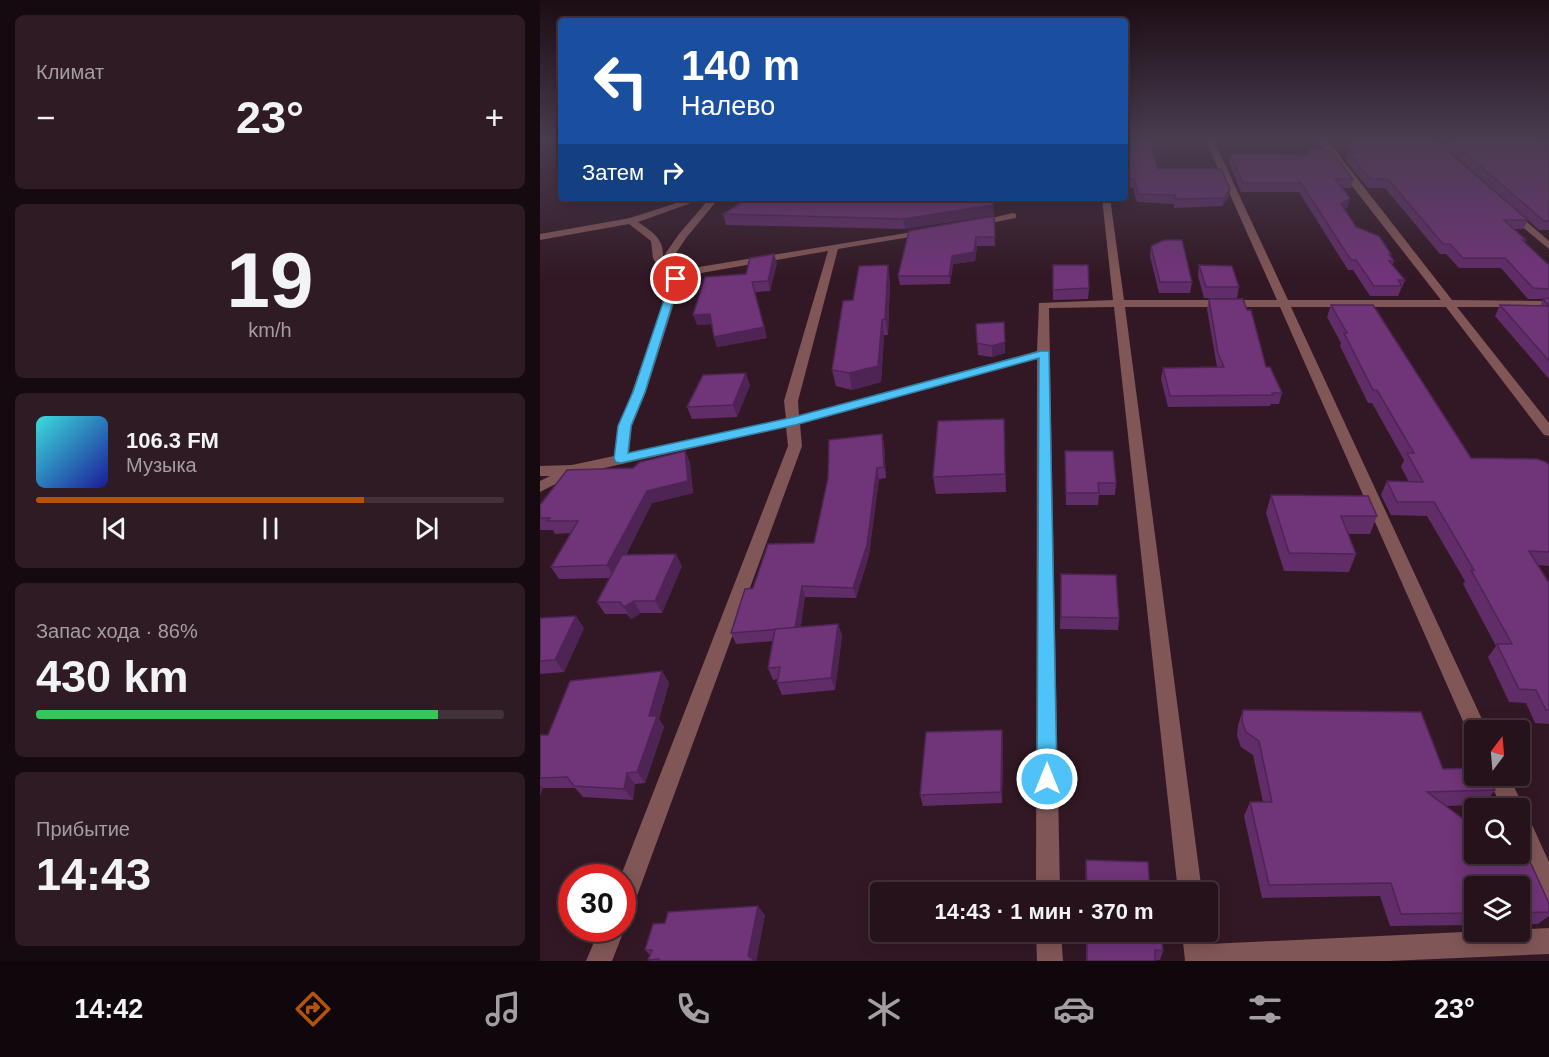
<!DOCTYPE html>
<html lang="ru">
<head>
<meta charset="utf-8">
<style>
	body { margin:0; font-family:Helvetica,sans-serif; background:#2e1b24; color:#f1f3f6; height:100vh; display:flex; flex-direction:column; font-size:22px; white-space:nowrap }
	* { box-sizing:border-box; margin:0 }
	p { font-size:20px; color:#a49ea3 }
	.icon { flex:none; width:33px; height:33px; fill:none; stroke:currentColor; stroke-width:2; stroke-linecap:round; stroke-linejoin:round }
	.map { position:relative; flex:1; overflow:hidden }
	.sheet { display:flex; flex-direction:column; gap:15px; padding:15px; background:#150a0f; width:540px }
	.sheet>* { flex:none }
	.banner { position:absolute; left:18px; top:18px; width:570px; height:183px; border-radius:6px; box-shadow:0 3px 15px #0003,0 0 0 2px #42323a; background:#1a4fa0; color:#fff; overflow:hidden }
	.needle { width:39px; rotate:16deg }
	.tools { position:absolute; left:924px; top:720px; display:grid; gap:12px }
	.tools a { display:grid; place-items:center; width:66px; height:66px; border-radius:6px; background:#26121b; box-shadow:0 3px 15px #0003,0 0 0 2px #42323a; font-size:30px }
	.speed { position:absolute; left:18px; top:864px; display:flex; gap:12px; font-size:30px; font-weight:700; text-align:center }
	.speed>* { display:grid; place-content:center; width:78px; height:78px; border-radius:50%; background:#26121b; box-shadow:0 3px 15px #0003,0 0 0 2px #42323a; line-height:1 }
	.speed .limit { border:9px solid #d22; background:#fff; color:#111 }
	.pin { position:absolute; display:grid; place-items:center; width:51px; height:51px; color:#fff; margin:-26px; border:3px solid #fff; border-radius:50%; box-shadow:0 2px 6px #0007 }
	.me { position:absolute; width:66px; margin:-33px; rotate:0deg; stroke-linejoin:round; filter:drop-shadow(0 0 4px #0008) }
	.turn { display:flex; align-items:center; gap:21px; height:126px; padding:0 24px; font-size:27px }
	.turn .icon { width:78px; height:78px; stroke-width:2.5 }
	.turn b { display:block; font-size:42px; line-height:51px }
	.then { display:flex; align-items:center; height:57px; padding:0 24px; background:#0003; gap:12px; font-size:22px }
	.big { font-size:45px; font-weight:600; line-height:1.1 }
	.sheet .tile { flex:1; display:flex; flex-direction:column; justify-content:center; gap:9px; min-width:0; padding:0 21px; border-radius:9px; background:#2e1b24 }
	.sheet .dial { align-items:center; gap:0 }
	.dial b { font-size:78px; line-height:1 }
	.song { display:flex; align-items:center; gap:18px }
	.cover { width:72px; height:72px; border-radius:9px; background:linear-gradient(135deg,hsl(180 70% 55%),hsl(240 70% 35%)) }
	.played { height:6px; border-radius:3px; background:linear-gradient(90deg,#b45309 70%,#42323a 70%) }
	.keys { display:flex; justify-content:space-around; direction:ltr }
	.heat { display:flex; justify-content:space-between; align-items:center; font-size:33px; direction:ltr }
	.charge { height:9px; border-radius:4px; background:linear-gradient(90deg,#34c759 86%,#42323a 0) }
	.trip { position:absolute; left:330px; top:882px; width:348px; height:60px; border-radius:6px; background:#26121b; box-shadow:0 3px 15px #0003,0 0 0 2px #42323a; font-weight:600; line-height:60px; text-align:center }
	.dock { display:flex; height:96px; justify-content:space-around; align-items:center; background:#0f070b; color:#a49ea3 }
	.dock .icon { width:42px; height:42px }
	.dock .active { color:#b45309 }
	.dock b { font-size:27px; color:#f1f3f6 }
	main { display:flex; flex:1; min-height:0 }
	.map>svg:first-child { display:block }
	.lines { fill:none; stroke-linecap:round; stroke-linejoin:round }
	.minor { fill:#815656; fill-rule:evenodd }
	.wall { fill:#602d68 }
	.shaded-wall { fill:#4e2455 }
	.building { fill:#703479; stroke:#4e2455; stroke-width:1.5 }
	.route { fill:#4fc3f7; stroke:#337fa1; stroke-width:1.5 }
</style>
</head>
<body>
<main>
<section class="sheet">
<div class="tile"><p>Климат</p>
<div class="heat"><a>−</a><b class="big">23°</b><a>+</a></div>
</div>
<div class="tile dial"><b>19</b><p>km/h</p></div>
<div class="tile">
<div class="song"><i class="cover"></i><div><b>106.3 FM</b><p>Музыка</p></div></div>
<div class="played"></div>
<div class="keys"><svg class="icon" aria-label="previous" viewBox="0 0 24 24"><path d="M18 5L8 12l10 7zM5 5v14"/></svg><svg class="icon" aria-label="pause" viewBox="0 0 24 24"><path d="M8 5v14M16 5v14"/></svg><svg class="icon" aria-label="next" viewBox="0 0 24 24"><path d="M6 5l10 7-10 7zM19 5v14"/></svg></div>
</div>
<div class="tile"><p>Запас хода · 86%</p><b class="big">430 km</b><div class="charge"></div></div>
<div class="tile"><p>Прибытие</p><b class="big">14:43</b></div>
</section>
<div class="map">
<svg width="1009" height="961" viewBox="0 0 1009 961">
	<rect width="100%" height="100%" fill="#321824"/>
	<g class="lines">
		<g class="minor">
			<path d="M666,141H674L748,300H901L791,159L780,141H788L912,300L1009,301V307H917L1009,423V436L1004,435L906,307H751L947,730H934V738L930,737L740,307H585L662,892H638L574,307L509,308L520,892H496L497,359L260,424L262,446L94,904L91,913L82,916V878H80L248,446L246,427L33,475L0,492V481L10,476H0V466L32,465L74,456L78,426L92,392L132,277L159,267L391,229V233L388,234L298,249L258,401L259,416L497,351L499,303L573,300L562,198H570L584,300H737ZM288,251L244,401L246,419L89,453L92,426L106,392L141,281L161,273Z"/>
			<path d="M999,141H1008L1009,147Z"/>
			<path d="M152,198H165L98,222C112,232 124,238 123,257L139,234L170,198H179L146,238L128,265L131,273L130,275L121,273L113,258L111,241L89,224L0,240V234L90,218Z"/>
			<path d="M968,211H974L1009,241V249L968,215Z"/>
			<path d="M473,213L476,214V218L435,226L430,223Z"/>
			<path d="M947,776H969L984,808L982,813L988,816L1009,862V901L1000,898L980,849V808H962Z"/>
			<path d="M82,921L85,928L72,961H46L60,928H82Z"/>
			<path d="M1009,928V954L849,961H645L642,932H667L669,944Z"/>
			<path d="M496,932H521L523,961H497Z"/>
		</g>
	</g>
	<g class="wall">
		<path d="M585,141L617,169L690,189L689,197L682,206L634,208V204L597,202L593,188H585Z"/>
		<path d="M801,141H896L988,220L983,229H974L986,240L985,243L1009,265V379L955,316L960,305L1000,306L1003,299H988L961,268H919L906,254H900L845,188H828L806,161L809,152Z"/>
		<path d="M908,141H997L1009,150V230H999L906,147Z"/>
		<path d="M769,149L813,179L811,188H802L808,207L804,210L816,227L851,254V256L854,261L852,265L865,280L858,296H830L813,270H808L759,192H701L689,163L690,154L768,155Z"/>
		<path d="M183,214L454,215L365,229L186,225Z"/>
		<path d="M454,216L455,246H437L435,261L413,264L410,284L360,285L358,276Z"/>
		<path d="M611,246L652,282L650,293H619L610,256Z"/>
		<path d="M237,263L230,291L215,292L227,338L177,347L174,337L172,324L157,325L206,274Z"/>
		<path d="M513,265L549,288L548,299L513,300Z"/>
		<path d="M659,265L699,287L697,298H664L658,276Z"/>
		<path d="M350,280L348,335H344L341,382L312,390L296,386L292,370L313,300Z"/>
		<path d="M669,299L726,367L742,393L739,404H731L730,406L628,407L621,379L623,368L677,367L667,309Z"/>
		<path d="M791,305L931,458L1009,465V566L998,565L1009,583V724L995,723L986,703L969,702L948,657L956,646L923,584L925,581L887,516L851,515L841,495L847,481L869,482L861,467L864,460L832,403H828L800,346L801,343L787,317Z"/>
		<path d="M436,324L465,353L452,357L438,355Z"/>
		<path d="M210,385L197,417L152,419L147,407Z"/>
		<path d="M464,419L466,492L396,494L393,477Z"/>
		<path d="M342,434L344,445L346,478L339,479L329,555L316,598L265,597L260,627L298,624L302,636L295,690L242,695L237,683V679L233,680L228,668L233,641L196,644L191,633L213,588L274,543Z"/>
		<path d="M145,451L150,463L153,493L112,503L86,555L142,566L122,613H101L91,619L87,614H65L57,602L70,578L19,579L11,567L31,533L15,534L13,530H0V505L93,468Z"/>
		<path d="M525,451L576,483L575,495H559L558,505H526Z"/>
		<path d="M731,495L837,516L830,534H808L816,554L809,572L744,571L726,513Z"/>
		<path d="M521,574L579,618L578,630L520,629Z"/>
		<path d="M0,618L44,628L24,672L0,674Z"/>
		<path d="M122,671L129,683L119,719L124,727L105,783L95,784L93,800L43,797L35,788H3L0,796V735H8Z"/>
		<path d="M703,710L903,769L955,790L943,805L905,806L1009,903V916L998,924L980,925V886H934V925L850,926L840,896L722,898L704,816L710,802H723L713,755L701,747L697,736L698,725Z"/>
		<path d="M463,742L462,803L383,806L380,795Z"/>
		<path d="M546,860L610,892H545Z"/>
		<path d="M225,915L216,961H110L108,960L110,955L105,950L125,923Z"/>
		<path d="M546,932H621L623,951L620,960H615V961H546Z"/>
	</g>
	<g class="shaded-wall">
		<path d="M690,189L689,197L682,206L684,198Z"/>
		<path d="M810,198L808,207L798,214L801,204Z"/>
		<path d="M453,205L454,215L365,229L363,219Z"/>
		<path d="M436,237L437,246L435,261L413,264L410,284L409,276L412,256Z"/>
		<path d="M234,254L237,263L230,291L228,281Z"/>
		<path d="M348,265L350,280L348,335L345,319Z"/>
		<path d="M215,292L227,338L177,347L174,337Z"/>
		<path d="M170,314L173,324L157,325L153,315Z"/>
		<path d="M342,320L344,335L341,382L312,390L309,373Z"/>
		<path d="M465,342V353L452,357V346Z"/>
		<path d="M206,373L210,385L197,417L193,405Z"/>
		<path d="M342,434L344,445L346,478L344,467Z"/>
		<path d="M145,451L150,463L153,493L112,503L74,577L67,565L107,491Z"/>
		<path d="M337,468L339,479L329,555L316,598L313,588Z"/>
		<path d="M136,554L142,566L122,613L115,601Z"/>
		<path d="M262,586L265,597L259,639L255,628Z"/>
		<path d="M94,601L101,613L91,619L84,607Z"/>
		<path d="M36,616L44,628L24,672L15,660Z"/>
		<path d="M298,624L302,636L295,690L291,678Z"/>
		<path d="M122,671L129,683L119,719L124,727L105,783L97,772L109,716Z"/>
		<path d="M462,730L463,742L462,803L461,792Z"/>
		<path d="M87,773L95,784L93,800L84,789Z"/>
		<path d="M0,785L3,788L0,796Z"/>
		<path d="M218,906L225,915L216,961L208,956Z"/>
	</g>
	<g class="building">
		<path d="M585,141H611L617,169H681L690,189L684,198L636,199L635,195L598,194L594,179H585Z"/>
		<path d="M809,141H896L988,220H964L986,240H982L1009,265V289L993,288L965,258H923L910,244H903L848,179H830L808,152L818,153Z"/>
		<path d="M911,141H997L1009,150V221H1004Z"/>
		<path d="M769,149L791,151L813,179H795L810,198L801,204L816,227L839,236L851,254H849L854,261H849L865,280H858L862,286H834L816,260H811L761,183H703L690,154L768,155Z"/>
		<path d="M208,198H443L453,199V205L363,219L183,214Z"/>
		<path d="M454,216L455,237H436L434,252L412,256L409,276H358L369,231Z"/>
		<path d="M624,240H642L652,282H620L611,246Z"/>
		<path d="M234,254L228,281L212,282L224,327L174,337L170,314L153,315L165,277L206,274L210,258Z"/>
		<path d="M348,265L345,319L342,320L338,366L309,373L292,370L303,301L313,300L319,266Z"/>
		<path d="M513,265H548L549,288L513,290Z"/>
		<path d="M659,265L692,266L699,287H666Z"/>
		<path d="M1009,298V306L1003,299Z"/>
		<path d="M669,299H703L707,310H711L726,367H730L742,393H732L733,395L630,396L623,368L684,367L678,353Z"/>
		<path d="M791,305H833L931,458L997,459L1006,462L1009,465V552L989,551L1009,583V710H1006L996,690L979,689L957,644H972L931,570H934L894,502H857L847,481L883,482L867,453H874L837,390H833L804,333H807Z"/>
		<path d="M960,305L1009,306V361Z"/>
		<path d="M464,322L465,342L452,346L437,343L436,324Z"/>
		<path d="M206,373L193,405L147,407L163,375Z"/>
		<path d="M464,419L465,474L393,477L398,421Z"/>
		<path d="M342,434L344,467L337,468L327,545L313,588L262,586L255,628L191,633L205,589L213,588L228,544L274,543L288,478L289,440Z"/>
		<path d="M145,451L148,481L107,491L67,565L11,567L38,521H7L10,518H0V505L27,470L93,468L100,462Z"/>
		<path d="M525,451H573L576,483H558L559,493H526Z"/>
		<path d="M731,495L828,496L837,516H801L816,554L749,553Z"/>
		<path d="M136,554L115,601H94L84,607L80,602H57L82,555Z"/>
		<path d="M521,574L576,575L579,618L521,617Z"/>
		<path d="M36,616L15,660L0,661V618Z"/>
		<path d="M298,624L291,678L237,683L240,667L228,668L235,629Z"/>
		<path d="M122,671L109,716H117L97,772L87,773L84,789L34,786L27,777L0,778V735H8L30,681Z"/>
		<path d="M703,710L881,712L903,769L934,768V776H948L955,790L887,792L934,827V854H980V840L1009,903V912L980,913V886H934V913L861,914L851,883L729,885L710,802H732L719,741L706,732L702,721Z"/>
		<path d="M462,730L461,792L380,795L386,732Z"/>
		<path d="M546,860L608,862L610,892H547Z"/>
		<path d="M218,906L208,956L215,961H118L119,959L108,960L112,950H105L113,924L125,923L128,912Z"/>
		<path d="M547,932H621L623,951L615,950V961H547Z"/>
	</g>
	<linearGradient id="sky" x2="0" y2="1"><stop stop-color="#1c0d14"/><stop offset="0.51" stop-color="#493d50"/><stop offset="1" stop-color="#493d50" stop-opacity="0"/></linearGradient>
	<rect width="1009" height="276" fill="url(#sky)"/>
	<path class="route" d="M136,276L140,279L105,392L91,426L88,453L254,417L501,351H509L517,779L514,786L507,789L500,786L497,779L499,358L255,425L81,463L76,462L74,459L78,426L93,392L131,279Z"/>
</svg>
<div class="tools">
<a><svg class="needle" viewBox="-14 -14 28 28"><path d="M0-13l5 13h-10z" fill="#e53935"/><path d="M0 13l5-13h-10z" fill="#a49ea3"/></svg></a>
<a><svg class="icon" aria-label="search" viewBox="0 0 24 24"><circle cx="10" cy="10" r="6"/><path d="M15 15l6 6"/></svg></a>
<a><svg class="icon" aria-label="layers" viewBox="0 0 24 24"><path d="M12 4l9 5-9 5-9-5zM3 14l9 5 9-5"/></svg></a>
</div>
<div class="speed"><div class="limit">30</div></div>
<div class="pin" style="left:136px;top:279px;background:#d93025"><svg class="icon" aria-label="arrive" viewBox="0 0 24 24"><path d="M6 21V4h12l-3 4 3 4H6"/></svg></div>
<svg class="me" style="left:507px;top:779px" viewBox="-20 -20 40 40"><circle r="17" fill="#4fc3f7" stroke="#fff" stroke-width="3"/><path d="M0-11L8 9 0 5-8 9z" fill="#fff"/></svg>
<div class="trip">14:43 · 1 мин · 370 m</div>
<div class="banner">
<div class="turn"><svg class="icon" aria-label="left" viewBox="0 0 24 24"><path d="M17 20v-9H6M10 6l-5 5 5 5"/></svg><div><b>140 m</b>Налево</div></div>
<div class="then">Затем<svg class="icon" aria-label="right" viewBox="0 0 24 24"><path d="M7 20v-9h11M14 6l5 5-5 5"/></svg></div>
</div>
</div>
</main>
<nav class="dock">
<b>14:42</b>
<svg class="icon active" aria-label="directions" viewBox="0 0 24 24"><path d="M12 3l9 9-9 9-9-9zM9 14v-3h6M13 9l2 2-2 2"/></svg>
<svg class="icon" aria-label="music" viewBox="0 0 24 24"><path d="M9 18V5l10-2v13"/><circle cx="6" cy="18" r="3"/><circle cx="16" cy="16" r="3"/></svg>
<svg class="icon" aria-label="phone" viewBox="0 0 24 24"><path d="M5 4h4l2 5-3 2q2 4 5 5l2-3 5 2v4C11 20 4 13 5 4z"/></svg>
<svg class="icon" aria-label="climate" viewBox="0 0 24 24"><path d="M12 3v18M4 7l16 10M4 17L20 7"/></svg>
<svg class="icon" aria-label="car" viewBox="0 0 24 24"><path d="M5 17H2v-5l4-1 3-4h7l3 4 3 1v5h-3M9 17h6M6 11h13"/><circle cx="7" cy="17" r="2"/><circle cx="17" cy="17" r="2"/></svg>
<svg class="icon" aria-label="filters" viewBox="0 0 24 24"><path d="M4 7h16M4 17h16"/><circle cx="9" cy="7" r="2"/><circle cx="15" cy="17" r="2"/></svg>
<b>23°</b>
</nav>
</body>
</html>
